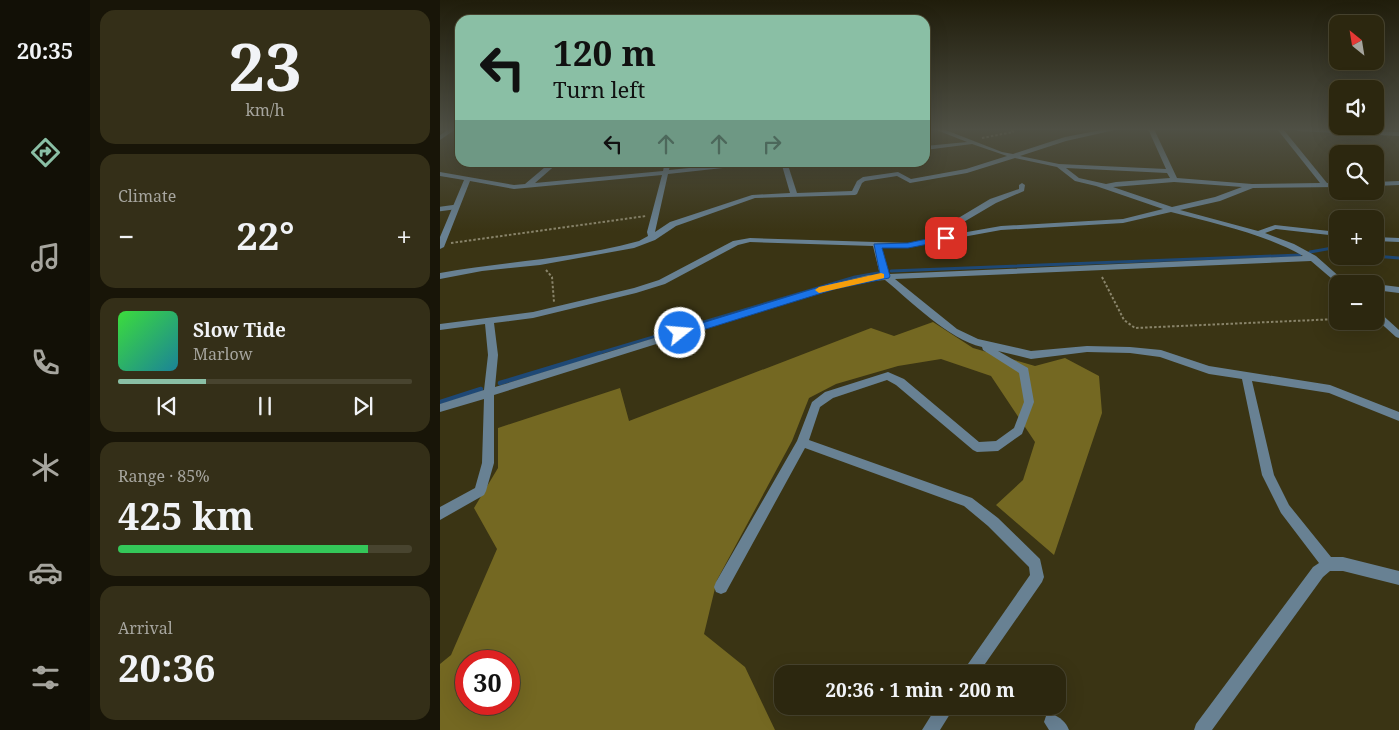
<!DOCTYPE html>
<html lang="en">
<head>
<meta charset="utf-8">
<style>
	body { margin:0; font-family:"Noto Serif",serif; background:#342f18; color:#f1f3f6; height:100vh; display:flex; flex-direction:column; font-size:19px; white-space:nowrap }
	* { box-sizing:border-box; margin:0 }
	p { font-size:16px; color:#a6a59e }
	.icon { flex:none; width:28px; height:28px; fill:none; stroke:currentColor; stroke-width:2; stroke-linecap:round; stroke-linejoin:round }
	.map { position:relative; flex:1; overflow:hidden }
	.sheet { display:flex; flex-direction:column; gap:10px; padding:10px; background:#181508; width:350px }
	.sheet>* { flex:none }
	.banner { position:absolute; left:15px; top:15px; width:475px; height:152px; border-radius:15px; box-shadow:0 5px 20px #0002,0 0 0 1px #48442f; background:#8abfa5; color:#111; overflow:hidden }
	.needle { width:32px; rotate:330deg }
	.controls { position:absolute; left:889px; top:15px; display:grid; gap:10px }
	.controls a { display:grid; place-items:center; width:55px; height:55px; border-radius:10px; background:#2c270f; box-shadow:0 5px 20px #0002,0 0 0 1px #48442f; font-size:25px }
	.speed { position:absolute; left:15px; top:650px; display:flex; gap:10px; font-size:25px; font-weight:700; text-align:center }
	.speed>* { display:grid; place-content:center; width:65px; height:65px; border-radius:50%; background:#2c270f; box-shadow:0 5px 20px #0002,0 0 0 1px #48442f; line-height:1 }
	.speed .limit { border:8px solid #d22; background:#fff; color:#111 }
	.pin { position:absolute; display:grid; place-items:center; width:42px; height:42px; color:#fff; margin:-21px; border-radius:10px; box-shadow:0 2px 8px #0006 }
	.me { position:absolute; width:55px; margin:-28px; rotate:73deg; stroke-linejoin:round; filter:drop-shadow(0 0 4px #0008) }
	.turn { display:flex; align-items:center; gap:18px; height:105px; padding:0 15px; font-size:22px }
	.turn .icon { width:65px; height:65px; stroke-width:2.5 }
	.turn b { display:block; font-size:35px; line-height:42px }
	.lanes { display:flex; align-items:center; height:48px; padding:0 15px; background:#0003; justify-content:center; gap:25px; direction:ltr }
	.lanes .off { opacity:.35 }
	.big { font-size:38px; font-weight:700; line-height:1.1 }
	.sheet .widget { flex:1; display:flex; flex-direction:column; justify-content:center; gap:8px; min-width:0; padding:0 18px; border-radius:15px; background:#342f18 }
	.sheet .dial { align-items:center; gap:0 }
	.dial b { font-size:65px; line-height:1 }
	.song { display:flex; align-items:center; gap:15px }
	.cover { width:60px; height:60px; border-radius:8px; background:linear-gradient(135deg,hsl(120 70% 55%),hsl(190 70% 35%)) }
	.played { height:5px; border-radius:2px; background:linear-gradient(90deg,#8abfa5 30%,#48442f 30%) }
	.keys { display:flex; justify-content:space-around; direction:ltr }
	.heat { display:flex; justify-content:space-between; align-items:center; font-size:28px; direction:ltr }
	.charge { height:8px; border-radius:4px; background:linear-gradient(90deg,#34c759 85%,#48442f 0) }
	.trip { position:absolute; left:334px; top:665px; width:292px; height:50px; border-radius:15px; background:#2c270f; box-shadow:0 5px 20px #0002,0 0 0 1px #48442f; font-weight:700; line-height:50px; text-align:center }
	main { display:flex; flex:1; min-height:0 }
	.menu { display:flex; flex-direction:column; width:90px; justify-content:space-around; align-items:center; background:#121006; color:#a6a59e }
	.menu .icon { width:35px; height:35px }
	.menu .selected { color:#8abfa5 }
	.menu b { font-size:22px; color:#f1f3f6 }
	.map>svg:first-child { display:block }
	.forest { fill:#746822; fill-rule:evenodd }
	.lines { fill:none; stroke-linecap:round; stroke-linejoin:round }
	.stream-far1 { stroke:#1e4875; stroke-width:3 }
	.stream { stroke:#1e4875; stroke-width:4.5 }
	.path { stroke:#89846a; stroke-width:2; stroke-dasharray:2.5 2; stroke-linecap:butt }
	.lane { stroke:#688193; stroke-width:4.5 }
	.street { fill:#688193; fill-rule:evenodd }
	.route { fill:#1a73e8; stroke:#114b97 }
	.slow { fill:#f59e0b }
</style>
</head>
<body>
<main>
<nav class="menu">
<b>20:35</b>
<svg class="icon selected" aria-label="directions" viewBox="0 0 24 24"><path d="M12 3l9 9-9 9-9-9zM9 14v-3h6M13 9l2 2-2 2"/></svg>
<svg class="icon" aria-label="music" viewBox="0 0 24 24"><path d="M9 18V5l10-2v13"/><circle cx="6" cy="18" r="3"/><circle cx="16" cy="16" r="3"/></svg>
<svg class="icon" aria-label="phone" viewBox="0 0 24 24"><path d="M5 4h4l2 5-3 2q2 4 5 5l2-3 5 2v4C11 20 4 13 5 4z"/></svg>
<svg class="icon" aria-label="climate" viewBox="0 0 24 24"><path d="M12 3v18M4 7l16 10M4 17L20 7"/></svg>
<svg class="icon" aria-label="car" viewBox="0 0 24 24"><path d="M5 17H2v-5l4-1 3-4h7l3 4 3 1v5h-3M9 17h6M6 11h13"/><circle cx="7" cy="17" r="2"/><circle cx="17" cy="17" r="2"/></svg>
<svg class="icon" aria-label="filters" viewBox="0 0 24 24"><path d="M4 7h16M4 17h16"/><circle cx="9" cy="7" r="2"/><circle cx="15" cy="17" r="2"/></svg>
</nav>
<section class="sheet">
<div class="widget dial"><b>23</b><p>km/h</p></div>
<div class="widget"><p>Climate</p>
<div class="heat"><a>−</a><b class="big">22°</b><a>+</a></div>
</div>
<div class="widget">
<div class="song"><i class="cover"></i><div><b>Slow Tide</b><p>Marlow</p></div></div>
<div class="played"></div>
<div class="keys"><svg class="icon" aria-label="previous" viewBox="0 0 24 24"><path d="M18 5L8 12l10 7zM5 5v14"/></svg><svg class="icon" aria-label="pause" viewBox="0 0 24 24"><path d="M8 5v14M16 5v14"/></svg><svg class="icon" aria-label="next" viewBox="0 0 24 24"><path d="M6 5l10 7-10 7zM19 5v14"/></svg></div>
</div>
<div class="widget"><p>Range · 85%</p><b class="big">425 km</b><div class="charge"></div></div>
<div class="widget"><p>Arrival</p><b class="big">20:36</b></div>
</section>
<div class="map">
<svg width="959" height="730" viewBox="0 0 959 730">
	<rect width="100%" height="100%" fill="#3a3414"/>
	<path class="forest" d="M493,322L533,348L595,366L625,358L659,376L662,413L614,555L556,505L583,480L595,442L551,376L501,359L458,366L396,384L369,398L352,441L277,580L264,634L305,667L335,730H0V664L11,655L57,549L34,508L58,468V428L180,388L189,421L431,328L454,336ZM26,661H69V704H26Z"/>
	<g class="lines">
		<g class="stream-far1">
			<path d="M870,252L898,247"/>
			<path d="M934,256L959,258"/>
			<path d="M451,271L860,255"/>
			<path d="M156,354L415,277L438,273"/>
		</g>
		<g class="stream">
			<path d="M60,383L160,353"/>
			<path d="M0,402L41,389"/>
		</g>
		<g class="path">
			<path d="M542,138L573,132L572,129"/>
			<path d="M11,243L206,216"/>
			<path d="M106,270L112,277L114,302"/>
			<path d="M662,277L684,320L695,328L898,319"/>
		</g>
		<path class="lane" d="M0,209L15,207"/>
		<g class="street">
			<path d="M9,129H16L0,140V135Z"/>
			<path d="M494,129H503L562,152L573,154L625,137L666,129H679L626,141L580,156L619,164L726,169L708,129H714L737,178L812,184L880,183L837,129H843L887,183H898V187L813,188L780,201L740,210L818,231L835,225L898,232V236L836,229L825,233L854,244L876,256L902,279L918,282L919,284H898L871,261L455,279L517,329L538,339L591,351L647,346L690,347L721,350L769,366L890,385L959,412V421L889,393L812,381L834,475L849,505L891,557H903L959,571V585L903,571H890L883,577L772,730H754L756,724L873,567L879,563L841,513L822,475L802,379L769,374L720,357L690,353L647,352L591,359L558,351L588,368L594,402L582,434L558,451L537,452L533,450L456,385L447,380L393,398L380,407L369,440L532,498L558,518L600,559L604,577L602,582L538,674H521L590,575L589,567L548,526L524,506L365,448L286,592L281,594L276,592L274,587L276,582L357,441L372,402L385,392L448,372L464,379L539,442L556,441L574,428L584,402L579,373L543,350L542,347C508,339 472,302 445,280L429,281L395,288L54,395V463L46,491L44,495L0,520V507L35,488L42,463L44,399L0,412V404L44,390L48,355L45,324L0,330V324L93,312L194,288L219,280L293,241L310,238L468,243L520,233L514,222L515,220L550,199L579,189V185L582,183L585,185L584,191L556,203L522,223L527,232L561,226L683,219L723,209L656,186L635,181L617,167L575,158L527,173L470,183L457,176L425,181L422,183L417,194L415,195L315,198L236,226L215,240L194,248L100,265L42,271L0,279V273C66,261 134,259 199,241L208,236L207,232L222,175L74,189L30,181L4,247L0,249V237L24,180L0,176V172L74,185L85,184L111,162H119L95,183L223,171L225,162H231L229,170L309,162H337L228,174L215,232L230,222L312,195L350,193L341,162H347L357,193L412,191L417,181L423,177L458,172L471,179L526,169L567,156L532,144L485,150V146L527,142ZM626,168L727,173L730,178L676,182L666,184L639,178ZM734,182L802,187L775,197L732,207L673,187ZM731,212C776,224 822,233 863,256L449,274L441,247H468L561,230L683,223ZM310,242L433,246L440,275H429L390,284L55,387L58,355L54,323L93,318L196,293L225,284L298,245Z"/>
			<path d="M855,129L959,132V136L858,131Z"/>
			<path d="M959,181V185L935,186V182Z"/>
			<path d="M935,237L959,238V242L935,241Z"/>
			<path d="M935,284L959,287V293L935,290Z"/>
			<path d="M935,310L938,311L959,330V338L956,337L935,318Z"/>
			<path d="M497,706H515L500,730H482Z"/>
			<path d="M612,714C620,717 626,722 629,730H609L604,722L606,716Z"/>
		</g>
	</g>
	<linearGradient id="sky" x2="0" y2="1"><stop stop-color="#201d0b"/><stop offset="0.56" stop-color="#4f5045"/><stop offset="1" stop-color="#4f5045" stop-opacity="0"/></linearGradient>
	<rect width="959" height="231" fill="url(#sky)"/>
	<path class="route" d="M506,235L509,236V240L468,248H442L450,276L449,278L395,289L240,337L235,333L236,331L389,284L440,274L434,244L468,243Z"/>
	<path class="slow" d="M441,273L444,274V278L379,293L375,290L379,287Z"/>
</svg>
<div class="controls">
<a><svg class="needle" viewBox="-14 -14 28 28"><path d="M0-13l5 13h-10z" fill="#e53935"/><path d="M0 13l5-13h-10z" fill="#a6a59e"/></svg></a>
<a><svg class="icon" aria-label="sound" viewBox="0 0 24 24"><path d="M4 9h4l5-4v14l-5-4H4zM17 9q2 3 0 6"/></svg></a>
<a><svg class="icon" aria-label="search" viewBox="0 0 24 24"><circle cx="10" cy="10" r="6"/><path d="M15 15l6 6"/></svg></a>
<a>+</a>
<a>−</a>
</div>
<div class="speed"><div class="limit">30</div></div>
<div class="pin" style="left:506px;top:238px;background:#d93025"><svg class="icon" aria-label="arrive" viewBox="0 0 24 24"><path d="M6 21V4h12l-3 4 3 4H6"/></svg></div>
<svg class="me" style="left:240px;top:333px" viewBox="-20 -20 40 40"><circle r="17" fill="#1a73e8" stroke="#fff" stroke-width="3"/><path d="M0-11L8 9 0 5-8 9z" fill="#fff"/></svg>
<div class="trip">20:36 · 1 min · 200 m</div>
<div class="banner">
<div class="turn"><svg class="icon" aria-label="left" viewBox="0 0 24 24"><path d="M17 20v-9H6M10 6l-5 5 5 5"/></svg><div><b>120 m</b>Turn left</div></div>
<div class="lanes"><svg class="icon" aria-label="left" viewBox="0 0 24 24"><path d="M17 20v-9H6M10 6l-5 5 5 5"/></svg><svg class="icon off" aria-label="ahead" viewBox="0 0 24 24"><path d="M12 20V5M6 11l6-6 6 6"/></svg><svg class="icon off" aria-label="ahead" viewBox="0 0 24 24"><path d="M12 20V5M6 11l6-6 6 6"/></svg><svg class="icon off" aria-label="right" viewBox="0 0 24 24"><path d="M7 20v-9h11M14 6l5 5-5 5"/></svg></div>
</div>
</div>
</main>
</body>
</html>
